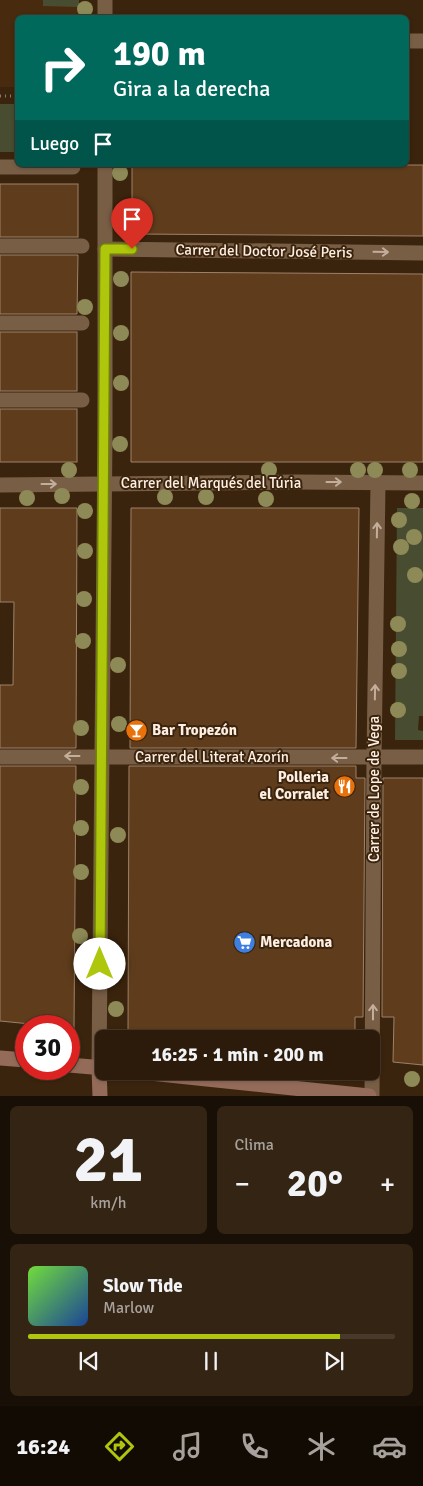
<!DOCTYPE html>
<html lang="es">
<head>
<meta charset="utf-8">
<style>
	body { margin:0; font-family:Signika,sans-serif; background:#342413; color:#f1f3f6; height:100vh; display:flex; flex-direction:column; font-size:19px; white-space:nowrap }
	* { box-sizing:border-box; margin:0 }
	p { font-size:16px; color:#a6a19c }
	.icon { flex:none; width:28px; height:28px; fill:none; stroke:currentColor; stroke-width:2; stroke-linecap:round; stroke-linejoin:round }
	.map { position:relative; height:1096px; overflow:hidden }
	.panel { display:flex; flex-direction:column; gap:10px; padding:10px; background:#180f06; flex:1 }
	.panel>* { flex:none }
	.top-card { position:absolute; left:15px; top:15px; width:394px; height:152px; border-radius:8px; box-shadow:0 1px 4px #0004,0 0 0 1px #48392b; background:#00695c; color:#fff; overflow:hidden }
	.speed { position:absolute; left:15px; top:1015px; display:flex; gap:10px; font-size:25px; font-weight:700; text-align:center }
	.speed>* { display:grid; place-content:center; width:65px; height:65px; border-radius:50%; background:#2c1b0a; box-shadow:0 1px 4px #0004,0 0 0 1px #48392b; line-height:1 }
	.speed .limit { border:8px solid #d22; background:#fff; color:#111 }
	.pin { position:absolute; display:grid; place-items:center; width:42px; height:42px; color:#fff; margin:-51px -21px; border-radius:50% 50% 50% 0; rotate:-45deg; box-shadow:0 0 5px #0007 }
	.pin .icon { rotate:45deg }
	.me { position:absolute; width:55px; margin:-28px; rotate:0deg; stroke-linejoin:round; filter:drop-shadow(0 0 4px #0008) }
	.turn { display:flex; align-items:center; gap:18px; height:105px; padding:0 15px; font-size:22px }
	.turn .icon { width:65px; height:65px; stroke-width:2.5 }
	.turn b { display:block; font-size:35px; line-height:42px }
	.then { display:flex; align-items:center; height:48px; padding:0 15px; background:#0003; gap:10px; font-size:19px }
	.big { font-size:38px; font-weight:800; line-height:1.1 }
	.panel .widget { flex:1; display:flex; flex-direction:column; justify-content:center; gap:8px; min-width:0; padding:0 18px; border-radius:8px; background:#342413 }
	.panel .dial { align-items:center; gap:0 }
	.dial b { font-size:65px; line-height:1 }
	.song { display:flex; align-items:center; gap:15px }
	.cover { width:60px; height:60px; border-radius:8px; background:linear-gradient(135deg,hsl(100 70% 55%),hsl(220 70% 35%)) }
	.played { height:5px; border-radius:2px; background:linear-gradient(90deg,#aec60b 85%,#48392b 85%) }
	.keys { display:flex; justify-content:space-around; direction:ltr }
	.heat { display:flex; justify-content:space-between; align-items:center; font-size:28px; direction:ltr }
	.panel .tiles { flex:1; display:grid; gap:10px; grid-template-columns:1fr 1fr }
	.widget:last-child { grid-column:span 2 }
	.trip { position:absolute; left:95px; top:1030px; width:285px; height:50px; border-radius:8px; background:#2c1b0a; box-shadow:0 1px 4px #0004,0 0 0 1px #48392b; font-weight:800; line-height:50px; text-align:center }
	.dock { display:flex; height:80px; justify-content:space-around; align-items:center; background:#120b04; color:#a6a19c }
	.dock .icon { width:35px; height:35px }
	.dock .active { color:#aec60b }
	.dock b { font-size:22px; color:#f1f3f6 }
	.map>svg:first-child { display:block }
	.built { fill:#482b0e }
	.green { fill:#484d31 }
	.building { fill:#5f3d1c; stroke:#9e8169 }
	.lines { fill:none; stroke-linecap:round; stroke-linejoin:round }
	.path { stroke:#8d7966; stroke-width:3; stroke-dasharray:1 4; stroke-linecap:butt }
	.street { stroke:#795e46; stroke-width:15 }
	.secondary { stroke:#946b59; stroke-width:15 }
	.tree { fill:#8e8a57 }
	.oneway { stroke:#c3ae9c }
	.route-casing { stroke:#718107; stroke-width:12 }
	.route { stroke:#aec60b; stroke-width:9 }
	.labels { text-anchor:middle; stroke-width:4; stroke-linejoin:round; paint-order:stroke }
	.street-label { font-size:15px; fill:#ffefe2; stroke:#3b240d }
	.poi-label { font-size:15px; font-weight:bold; fill:#ffefe2; stroke:#3b240d; text-anchor:start }
</style>
</head>
<body>
<div class="map">
<svg width="423" height="1096" viewBox="0 0 423 1096">
	<rect width="100%" height="100%" fill="#3b240d"/>
	<path class="built" d="M0,0H79V17L18,18L17,87H0Z"/>
	<g class="green">
		<path d="M43,0H79V7L43,6Z"/>
		<rect x="0" y="104" width="17" height="48"/>
		<path d="M397,508H423V716H419L418,730L423,731V740H395Z"/>
	</g>
	<g class="building">
		<path d="M132,165H423V236L132,234Z"/>
		<rect x="0" y="184" width="78" height="53"/>
		<path d="M0,255H78L77,314H0Z"/>
		<path d="M131,272L423,274V462H131Z"/>
		<rect x="0" y="332" width="77" height="59"/>
		<rect x="0" y="409" width="77" height="53"/>
		<path d="M0,508H77L76,748H0V685H13L14,602H0Z"/>
		<path d="M131,508H359L356,748H130Z"/>
		<path d="M0,766H76L74,1029L69,1028V1026H51L0,1021Z"/>
		<path d="M129,766H356V778H365L363,1017H355V1039H167L128,1034Z"/>
		<path d="M383,778H423V1065L393,1062L394,1017H382Z"/>
	</g>
	<g class="lines">
		<path class="path" d="M0,96H18"/>
		<g class="street">
			<path d="M105,18V0"/>
			<path d="M406,41H423"/>
			<path d="M0,167H73"/>
			<path d="M0,246H82"/>
			<path d="M105,249L423,253"/>
			<path d="M0,323H82"/>
			<path d="M0,400H82"/>
			<path d="M0,485L296,482L423,483"/>
			<path d="M0,757H423"/>
			<path d="M99,1068L105,435V165"/>
			<path d="M372,1096L374,758L378,483"/>
		</g>
		<g class="secondary">
			<path d="M0,1058L26,1060"/>
			<path d="M69,1065L104,1068"/>
			<path d="M99,1068L100,1096"/>
			<path d="M131,1071L369,1096"/>
		</g>
	</g>
	<g class="tree">
		<circle cx="85" cy="9" r="8"/>
		<circle cx="120" cy="173" r="8"/>
		<circle cx="120" cy="224" r="8"/>
		<circle cx="121" cy="279" r="8"/>
		<circle cx="85" cy="307" r="8"/>
		<circle cx="121" cy="333" r="8"/>
		<circle cx="121" cy="383" r="8"/>
		<circle cx="120" cy="444" r="8"/>
		<circle cx="69" cy="470" r="8"/>
		<circle cx="269" cy="470" r="8"/>
		<circle cx="358" cy="470" r="8"/>
		<circle cx="375" cy="470" r="8"/>
		<circle cx="410" cy="470" r="8"/>
		<circle cx="62" cy="496" r="8"/>
		<circle cx="165" cy="497" r="8"/>
		<circle cx="206" cy="497" r="8"/>
		<circle cx="27" cy="498" r="8"/>
		<circle cx="266" cy="499" r="8"/>
		<circle cx="412" cy="501" r="8"/>
		<circle cx="85" cy="511" r="8"/>
		<circle cx="399" cy="520" r="8"/>
		<circle cx="414" cy="537" r="8"/>
		<circle cx="401" cy="547" r="8"/>
		<circle cx="85" cy="551" r="8"/>
		<circle cx="415" cy="575" r="8"/>
		<circle cx="84" cy="599" r="8"/>
		<circle cx="398" cy="624" r="8"/>
		<circle cx="83" cy="641" r="8"/>
		<circle cx="399" cy="649" r="8"/>
		<circle cx="118" cy="665" r="8"/>
		<circle cx="399" cy="671" r="8"/>
		<circle cx="398" cy="710" r="8"/>
		<circle cx="119" cy="724" r="8"/>
		<circle cx="81" cy="728" r="8"/>
		<circle cx="81" cy="787" r="8"/>
		<circle cx="81" cy="828" r="8"/>
		<circle cx="118" cy="835" r="8"/>
		<circle cx="81" cy="872" r="8"/>
		<circle cx="80" cy="936" r="8"/>
		<circle cx="116" cy="1009" r="8"/>
		<circle cx="412" cy="1079" r="8"/>
	</g>
	<defs><path id="oneway-shaft" d="M-6 0H5M1.5-3L5.5 0L1.5 3" fill="none" stroke-width="1.6" stroke-linecap="round" stroke-linejoin="round" transform="scale(1.25)"/></defs>
	<g class="oneway">
		<use href="#oneway-shaft" transform="translate(381 252) rotate(1)"/>
		<use href="#oneway-shaft" transform="translate(334 482)"/>
		<use href="#oneway-shaft" transform="translate(49 484)"/>
		<use href="#oneway-shaft" transform="translate(377 530) rotate(-89)"/>
		<use href="#oneway-shaft" transform="translate(375 692) rotate(-89)"/>
		<use href="#oneway-shaft" transform="translate(72 756) rotate(180)"/>
		<use href="#oneway-shaft" transform="translate(339 758) rotate(-180)"/>
		<use href="#oneway-shaft" transform="translate(373 1012) rotate(-90)"/>
	</g>
	<g class="lines">
		<defs>
			<path id="route" d="M100,964L105,249H132"/>
		</defs>
		<use href="#route" class="route-casing"/>
		<use href="#route" class="route"/>
	</g>
	<defs>
		<symbol id="bar-disc" viewBox="-11 -11 22 22"><circle r="9.5" fill="#e8710a" stroke="#3b240d"/><path d="M-6-5H6L.8 .8V4.5H3.5V6h-7V4.5H-.8V.8Z" fill="#fff"/></symbol>
		<symbol id="restaurant-disc" viewBox="-11 -11 22 22"><circle r="9.5" fill="#e8710a" stroke="#3b240d"/><path d="M-5-6h1v4h1v-4h1v4h1v-4h1v5L-1.5 .5V6h-2V.5L-5-1ZM5-6V6H3V1.5H1.5Q1.5-4 5-6Z" fill="#fff"/></symbol>
		<symbol id="supermarket-disc" viewBox="-11 -11 22 22"><circle r="9.5" fill="#3f7fe0" stroke="#3b240d"/><path d="M-6-5.5h2.5l.6 2H6L4.5 2H-2.5L-4.4-4H-6ZM-1.5 3.2a1.3 1.3 0 1 0 .1 0ZM3 3.2a1.3 1.3 0 1 0 .1 0Z" fill="#fff"/></symbol>
	</defs>
	<g fill-rule="evenodd">
		<use href="#bar-disc" x="124" y="718" width="25" height="25"/>
		<use href="#restaurant-disc" x="332" y="774" width="25" height="25"/>
		<use href="#supermarket-disc" x="232" y="930" width="25" height="25"/>
	</g>
	<g class="labels">
		<g class="street-label">
			<text transform="translate(264 251) rotate(1)" y="5">Carrer del Doctor José Peris</text>
			<text x="211" y="488">Carrer del Marqués del Túria</text>
			<text x="212" y="762">Carrer del Literat Azorín</text>
			<text transform="translate(374 789) rotate(-90)" y="5">Carrer de Lope de Vega</text>
		</g>
		<g class="poi-label">
			<text x="152" y="735">Bar Tropezón</text>
			<text x="329" y="782" text-anchor="end">Polleria<tspan x="329" dy="17">el Corralet</tspan></text>
			<text x="260" y="947">Mercadona</text>
		</g>
	</g>
</svg>
<div class="speed"><div class="limit">30</div></div>
<div class="pin" style="left:132px;top:249px;background:#d93025"><svg class="icon" aria-label="arrive" viewBox="0 0 24 24"><path d="M6 21V4h12l-3 4 3 4H6"/></svg></div>
<svg class="me" style="left:100px;top:964px" viewBox="-20 -20 40 40"><circle r="19" fill="#fff"/><path d="M0-13L10 11 0 6-10 11z" fill="#aec60b"/></svg>
<div class="trip">16:25 · 1 min · 200 m</div>
<div class="top-card">
<div class="turn"><svg class="icon" aria-label="right" viewBox="0 0 24 24"><path d="M7 20v-9h11M14 6l5 5-5 5"/></svg><div><b>190 m</b>Gira a la derecha</div></div>
<div class="then">Luego<svg class="icon" aria-label="arrive" viewBox="0 0 24 24"><path d="M6 21V4h12l-3 4 3 4H6"/></svg></div>
</div>
</div>
<section class="panel">
<div class="tiles">
<div class="widget dial"><b>21</b><p>km/h</p></div>
<div class="widget"><p>Clima</p>
<div class="heat"><a>−</a><b class="big">20°</b><a>+</a></div>
</div>
<div class="widget">
<div class="song"><i class="cover"></i><div><b>Slow Tide</b><p>Marlow</p></div></div>
<div class="played"></div>
<div class="keys"><svg class="icon" aria-label="previous" viewBox="0 0 24 24"><path d="M18 5L8 12l10 7zM5 5v14"/></svg><svg class="icon" aria-label="pause" viewBox="0 0 24 24"><path d="M8 5v14M16 5v14"/></svg><svg class="icon" aria-label="next" viewBox="0 0 24 24"><path d="M6 5l10 7-10 7zM19 5v14"/></svg></div>
</div>
</div>
</section>
<nav class="dock">
<b>16:24</b>
<svg class="icon active" aria-label="directions" viewBox="0 0 24 24"><path d="M12 3l9 9-9 9-9-9zM9 14v-3h6M13 9l2 2-2 2"/></svg>
<svg class="icon" aria-label="music" viewBox="0 0 24 24"><path d="M9 18V5l10-2v13"/><circle cx="6" cy="18" r="3"/><circle cx="16" cy="16" r="3"/></svg>
<svg class="icon" aria-label="phone" viewBox="0 0 24 24"><path d="M5 4h4l2 5-3 2q2 4 5 5l2-3 5 2v4C11 20 4 13 5 4z"/></svg>
<svg class="icon" aria-label="climate" viewBox="0 0 24 24"><path d="M12 3v18M4 7l16 10M4 17L20 7"/></svg>
<svg class="icon" aria-label="car" viewBox="0 0 24 24"><path d="M5 17H2v-5l4-1 3-4h7l3 4 3 1v5h-3M9 17h6M6 11h13"/><circle cx="7" cy="17" r="2"/><circle cx="17" cy="17" r="2"/></svg>
</nav>
</body>
</html>
